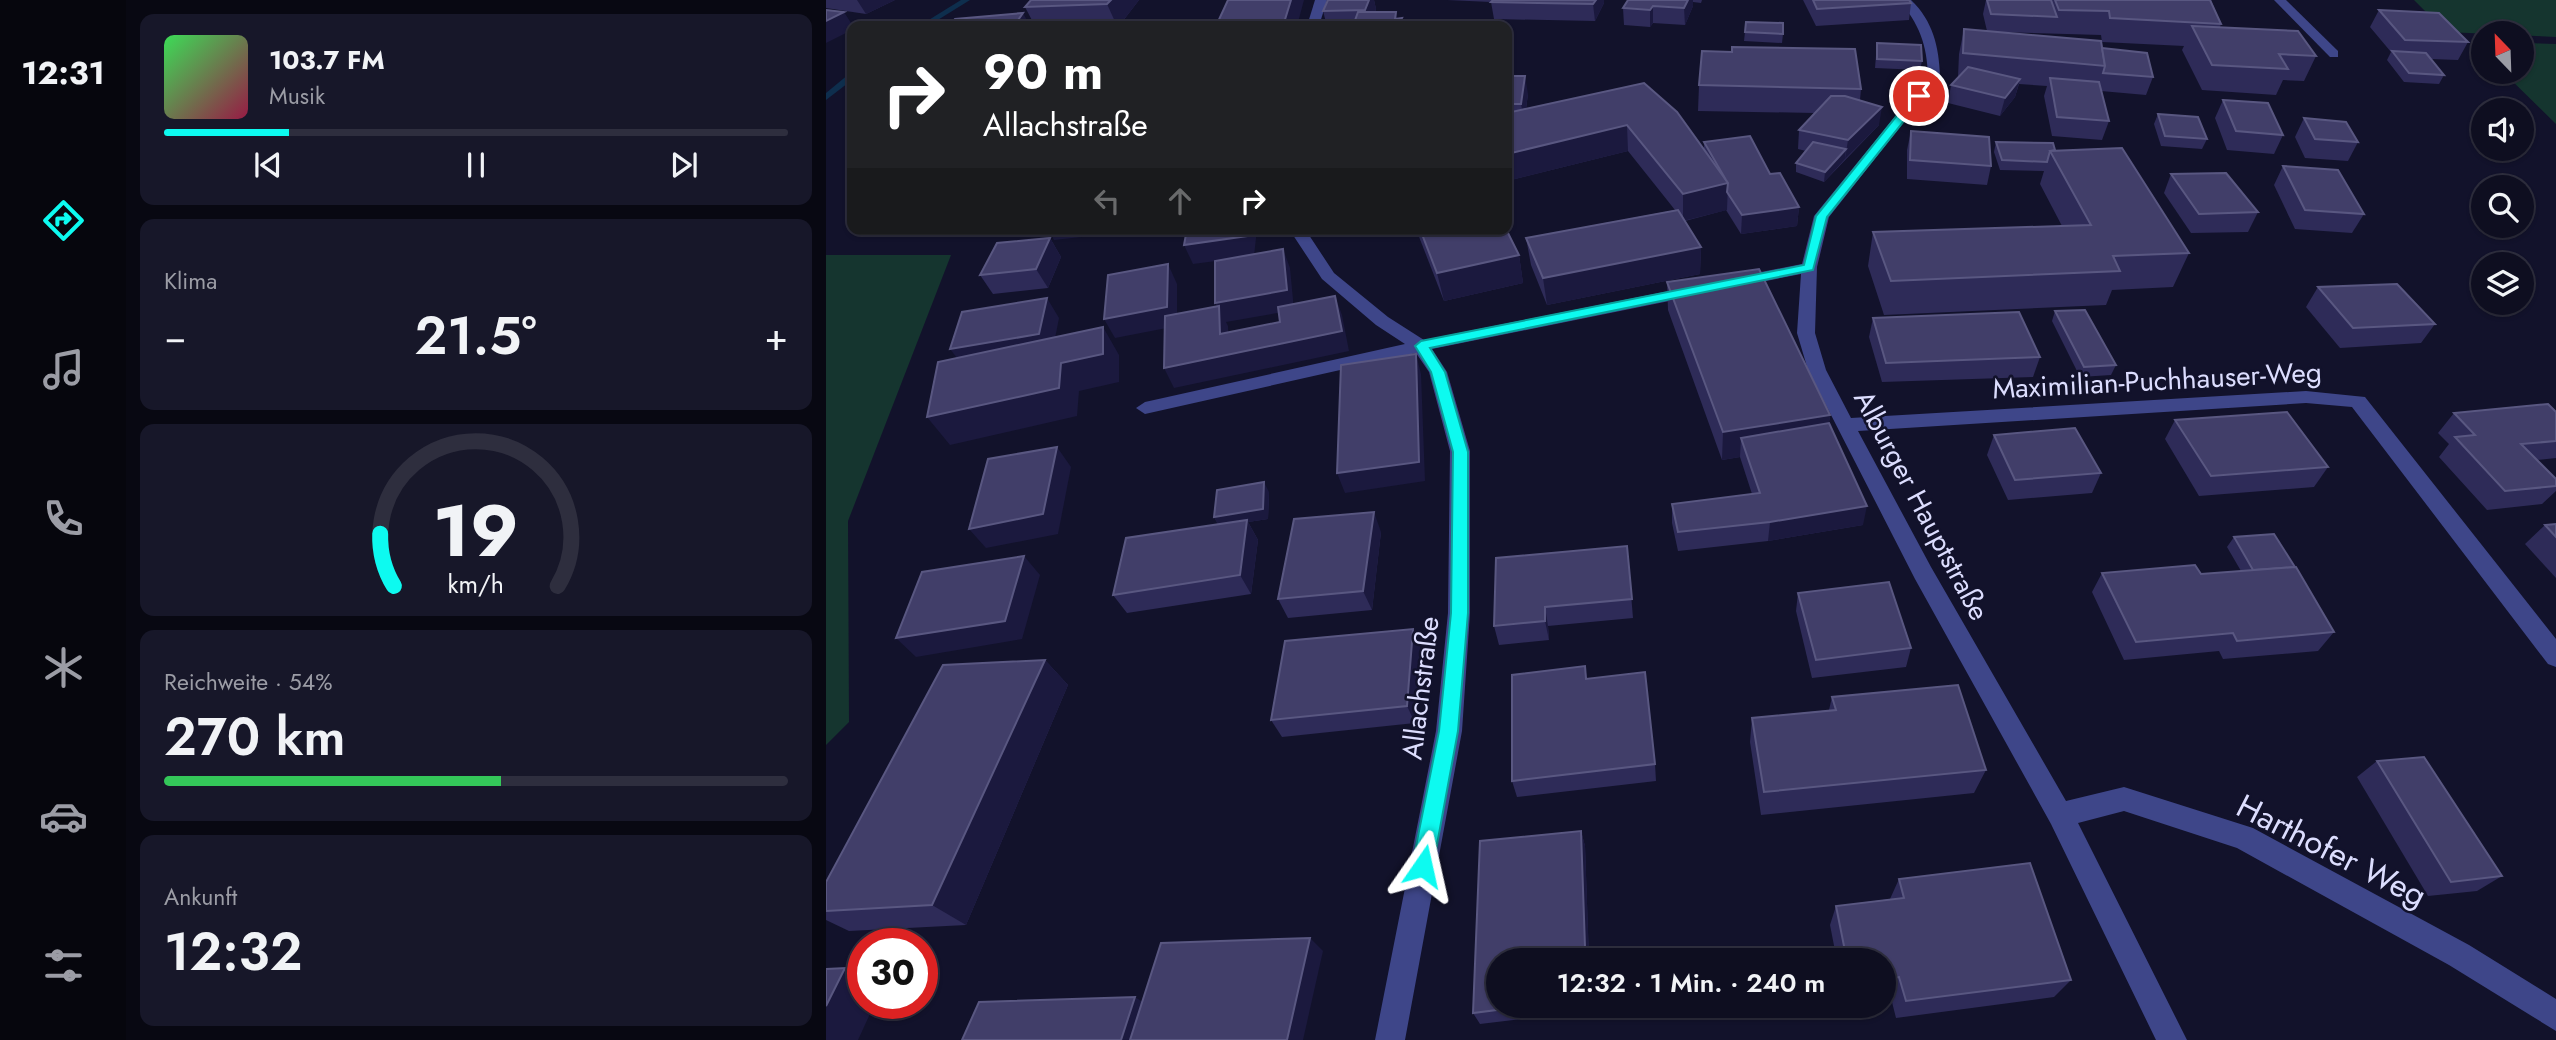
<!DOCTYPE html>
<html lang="de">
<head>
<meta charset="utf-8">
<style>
	body { margin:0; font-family:Jost,sans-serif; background:#171729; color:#f1f3f6; height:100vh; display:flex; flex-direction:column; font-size:26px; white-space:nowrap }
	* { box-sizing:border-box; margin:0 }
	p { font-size:23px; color:#9b9ca5 }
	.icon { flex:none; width:38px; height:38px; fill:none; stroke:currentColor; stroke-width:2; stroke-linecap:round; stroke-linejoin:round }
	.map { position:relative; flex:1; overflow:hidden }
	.details { display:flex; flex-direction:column; gap:14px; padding:14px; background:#080812; width:700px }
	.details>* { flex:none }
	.hud { position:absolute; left:21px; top:21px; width:665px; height:214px; border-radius:14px; box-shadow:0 2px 5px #0004,0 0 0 2px #2e2e3e; background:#202124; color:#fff; overflow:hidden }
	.needle { width:46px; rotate:337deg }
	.controls { position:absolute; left:1645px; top:21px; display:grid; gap:14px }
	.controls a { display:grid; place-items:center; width:63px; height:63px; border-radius:50%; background:#0e0e20; box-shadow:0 2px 5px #0004,0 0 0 2px #2e2e3e; font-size:35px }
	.speed { position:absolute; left:21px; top:928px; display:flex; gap:14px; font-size:35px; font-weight:700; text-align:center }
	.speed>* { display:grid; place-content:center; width:91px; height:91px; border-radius:50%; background:#0e0e20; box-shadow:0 2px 5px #0004,0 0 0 2px #2e2e3e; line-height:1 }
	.speed .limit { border:10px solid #d22; background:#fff; color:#111 }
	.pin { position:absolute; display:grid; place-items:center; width:60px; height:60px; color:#fff; margin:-30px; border:4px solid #fff; border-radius:50%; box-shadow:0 2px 7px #0007 }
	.me { position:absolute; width:77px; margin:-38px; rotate:11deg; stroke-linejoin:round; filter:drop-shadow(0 0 5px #0008) }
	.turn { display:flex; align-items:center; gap:24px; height:147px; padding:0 21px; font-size:32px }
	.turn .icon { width:91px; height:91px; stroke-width:2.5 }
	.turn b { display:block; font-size:49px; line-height:60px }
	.lanes { display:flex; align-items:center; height:66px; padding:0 21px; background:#0003; justify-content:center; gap:35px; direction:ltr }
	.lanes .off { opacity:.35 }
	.big { font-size:52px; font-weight:600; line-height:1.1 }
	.details .card { flex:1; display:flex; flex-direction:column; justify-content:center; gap:10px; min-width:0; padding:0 24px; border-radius:14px; background:#171729 }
	.details .dial { align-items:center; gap:0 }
	.dial svg { height:182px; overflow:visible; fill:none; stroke:#2e2e3e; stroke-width:7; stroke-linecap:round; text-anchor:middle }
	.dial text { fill:#f1f3f6; stroke:none }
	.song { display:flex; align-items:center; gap:21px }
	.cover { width:84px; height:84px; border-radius:10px; background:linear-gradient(135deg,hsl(130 70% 55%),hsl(340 70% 35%)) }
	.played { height:7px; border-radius:4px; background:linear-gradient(90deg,#0dfaf0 20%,#2e2e3e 20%) }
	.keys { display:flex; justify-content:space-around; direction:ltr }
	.heat { display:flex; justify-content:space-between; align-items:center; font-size:38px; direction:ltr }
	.charge { height:10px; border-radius:5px; background:linear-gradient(90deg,#34c759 54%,#2e2e3e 0) }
	.trip { position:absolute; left:660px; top:948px; width:410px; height:70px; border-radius:35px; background:#0e0e20; box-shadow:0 2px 5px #0004,0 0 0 2px #2e2e3e; font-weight:600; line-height:70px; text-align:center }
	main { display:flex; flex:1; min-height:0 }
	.tab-bar { display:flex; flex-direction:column; width:126px; justify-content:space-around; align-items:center; background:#06060d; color:#9b9ca5 }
	.tab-bar .icon { width:49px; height:49px }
	.tab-bar .current { color:#0dfaf0 }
	.tab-bar b { font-size:32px; color:#f1f3f6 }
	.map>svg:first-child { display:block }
	.green { fill:#15352f }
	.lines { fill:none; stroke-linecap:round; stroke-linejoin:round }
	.stream { fill:#0e2e4d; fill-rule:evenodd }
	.minor { fill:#3e4689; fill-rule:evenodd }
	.wall { fill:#2e2b58 }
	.shaded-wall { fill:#1b193e }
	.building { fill:#413e69; stroke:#595781; stroke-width:2 }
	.route { fill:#0dfaf0; stroke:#08a29c; stroke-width:2 }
	.labels { text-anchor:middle; stroke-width:5; stroke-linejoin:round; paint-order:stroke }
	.street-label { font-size:28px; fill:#dcddfe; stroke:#12122b }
	.near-street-label { font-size:33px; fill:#dcddfe; stroke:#12122b }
</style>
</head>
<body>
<main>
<nav class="tab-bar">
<b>12:31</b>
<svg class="icon current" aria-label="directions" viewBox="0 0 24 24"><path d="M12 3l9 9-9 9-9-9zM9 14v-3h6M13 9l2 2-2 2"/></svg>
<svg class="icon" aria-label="music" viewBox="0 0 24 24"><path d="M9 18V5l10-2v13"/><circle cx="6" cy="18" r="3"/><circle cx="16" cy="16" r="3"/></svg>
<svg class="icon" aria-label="phone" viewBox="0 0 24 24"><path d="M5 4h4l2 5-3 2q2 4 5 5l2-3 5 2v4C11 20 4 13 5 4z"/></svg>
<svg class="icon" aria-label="climate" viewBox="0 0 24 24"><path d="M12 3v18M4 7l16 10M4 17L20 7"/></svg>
<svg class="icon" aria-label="car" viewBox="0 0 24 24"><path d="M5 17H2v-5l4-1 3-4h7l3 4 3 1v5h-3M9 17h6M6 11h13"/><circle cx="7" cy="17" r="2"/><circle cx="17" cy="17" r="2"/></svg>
<svg class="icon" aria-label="filters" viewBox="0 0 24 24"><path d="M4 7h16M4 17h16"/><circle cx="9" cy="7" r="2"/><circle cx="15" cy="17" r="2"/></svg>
</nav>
<section class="details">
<div class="card">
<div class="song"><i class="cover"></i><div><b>103.7 FM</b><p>Musik</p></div></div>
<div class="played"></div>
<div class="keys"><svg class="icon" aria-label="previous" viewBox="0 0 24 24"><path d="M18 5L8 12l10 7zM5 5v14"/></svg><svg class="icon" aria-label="pause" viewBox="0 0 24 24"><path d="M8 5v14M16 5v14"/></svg><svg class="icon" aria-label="next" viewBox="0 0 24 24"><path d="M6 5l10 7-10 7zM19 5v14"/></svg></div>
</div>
<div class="card"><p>Klima</p>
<div class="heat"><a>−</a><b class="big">21.5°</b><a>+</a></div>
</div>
<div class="card dial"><svg viewBox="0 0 100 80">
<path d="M14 69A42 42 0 1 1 86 69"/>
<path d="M14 69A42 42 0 0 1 8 46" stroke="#0dfaf0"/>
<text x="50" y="56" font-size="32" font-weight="700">19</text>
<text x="50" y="72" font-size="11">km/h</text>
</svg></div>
<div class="card"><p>Reichweite · 54%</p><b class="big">270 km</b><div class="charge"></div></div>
<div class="card"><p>Ankunft</p><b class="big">12:32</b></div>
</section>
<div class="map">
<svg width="1730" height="1040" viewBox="0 0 1730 1040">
	<rect width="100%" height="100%" fill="#12122b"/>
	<g class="green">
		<path d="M1588,0H1730V37L1620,32Z"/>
		<path d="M1696,43L1730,44V124L1677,72H1696Z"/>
		<path d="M0,255H125L22,521L23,722L0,745Z"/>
	</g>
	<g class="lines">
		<g class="stream">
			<path d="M135,0H144L102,26H93Z"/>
			<path d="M23,74H26V80L0,100V93Z"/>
		</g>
		<g class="minor">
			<path d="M489,0H501L493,26H481Z"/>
			<path d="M1073,0H1085C1107,21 1113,47 1114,76L1003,217L991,267L989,333L1000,370L1025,418L1480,391L1539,397L1730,639V667L1722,664L1526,407L1480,403L1032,431L1105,567L1240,801L1298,787L1427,828L1643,945L1730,999V1031L1623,965L1411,848L1298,811L1252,823L1361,1040H1330L1225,824L1089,579L982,370L971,333L975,274L910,287L902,282L910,277L976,264L988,216L1102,76C1101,44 1093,24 1073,0Z"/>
			<path d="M1448,0H1460L1512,51V57H1504Z"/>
			<path d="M463,229H479L508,273L562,317L598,340L868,286L876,291L868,296L606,349L621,372L644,451V613L636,731L579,1040H549L610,731L622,613L624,451L603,372L590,353L319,414L310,408L319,402L579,344L550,325L496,279Z"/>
		</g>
	</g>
	<g class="wall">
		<path d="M0,0H69L40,14L0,8Z"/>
		<path d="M205,0H313L293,26H209L199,7Z"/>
		<path d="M502,0H548L550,9L549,12H570L571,19L577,26H501L497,11Z"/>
		<path d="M621,0H778V3L769,21L668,19L665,2Z"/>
		<path d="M802,0H876L875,3L867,2V6L859,25L827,23L824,27L798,25L797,8Z"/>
		<path d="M977,0H1083L1085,3L1083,20L990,26Z"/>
		<path d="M1160,0H1385L1395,24L1394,27L1490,56L1478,81L1457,80L1450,95L1376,90L1356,50L1358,46L1276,42L1275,35L1168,32L1276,48L1327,77L1320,95L1275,91L1283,121L1276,140L1226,136L1218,96L1221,86L1193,84L1189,97L1174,116L1122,103L1125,85L1132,77L1133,54L1138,29L1161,31L1157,14Z"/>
		<path d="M1553,10L1642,42L1632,60L1605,59L1618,75L1613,84L1578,82L1561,60L1565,52L1544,27Z"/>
		<path d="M919,32L957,34L956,43L918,41Z"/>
		<path d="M1051,43L1096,61L1094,70L1049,68Z"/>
		<path d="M906,52L1035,89L1034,100L1053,125L998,182L970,172V163L980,151L972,149L973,130L989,113L872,111L873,85Z"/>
		<path d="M681,76L702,94L700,109L818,83L878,150V142L944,174L973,207L971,226L915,234L900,210L859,221L875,247L874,274L721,305L705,265L700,238L849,210L802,151L681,181Z"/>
		<path d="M1397,100L1457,135L1448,154L1401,150L1389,118Z"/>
		<path d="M1332,114L1381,139L1376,149L1335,146L1328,124Z"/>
		<path d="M1478,118L1532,142L1522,161L1479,158L1469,137Z"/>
		<path d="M1085,131L1165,166L1161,185L1081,179V150Z"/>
		<path d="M1170,142L1229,150L1363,253L1347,287L1286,290L1280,305L1058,315L1042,266L1047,232L1236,226L1214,184L1218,171L1174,170L1168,152Z"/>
		<path d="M1457,166L1538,214L1526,233L1469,229L1448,185Z"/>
		<path d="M1345,174L1432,212L1422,232L1365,233L1338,193Z"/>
		<path d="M590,229H680L693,255L697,283L618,301Z"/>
		<path d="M224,238L235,257L222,288L167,294L154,275Z"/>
		<path d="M841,282L1004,415L1003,423L1037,525L942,541L852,551L846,523V504L926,494L914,457L896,460L842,310Z"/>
		<path d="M1492,287L1609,324L1595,343L1514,348L1480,307Z"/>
		<path d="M1229,311L1290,365L1285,375L1254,377L1226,321Z"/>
		<path d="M1047,318L1214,357L1207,377L1056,382L1043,337Z"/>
		<path d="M1730,412V458L1711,460L1730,479V491L1716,504L1661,510L1613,457L1623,444L1612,433L1628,413Z"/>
		<path d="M1349,420L1502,467L1488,487L1373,496L1339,439Z"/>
		<path d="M1168,435L1275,473L1266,493L1182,500L1161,455Z"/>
		<path d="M443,492L442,519L422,522L432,540L425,594L301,613L287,595L392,524L388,517Z"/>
		<path d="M1730,524V578L1699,544L1719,525Z"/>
		<path d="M555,532L546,610L462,618L452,599Z"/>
		<path d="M1408,537L1508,632L1492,651L1397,659L1393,651L1298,660L1266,592L1276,573L1375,574L1415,571L1401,547Z"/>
		<path d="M801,546L807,618L722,626L723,640L673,645L668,626Z"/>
		<path d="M972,593L1085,648L1080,667L986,678L970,611Z"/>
		<path d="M587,629L594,647L589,723L456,737L445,720Z"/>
		<path d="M219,660L242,685L140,925L23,931L0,920V882Z"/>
		<path d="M759,666L761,679L829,764L830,781L691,797L686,781Z"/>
		<path d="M1006,697L1160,770L1148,793L935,815L924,742L926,718L1003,710Z"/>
		<path d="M1551,761L1676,876L1651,891L1602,896L1531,777Z"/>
		<path d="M755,831L759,846L763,960L752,961H672V1006H736V1014L654,1024L647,1013L654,841Z"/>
		<path d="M1073,879L1245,980L1228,997L1070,1018L1064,994L1057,995V961H1011L1004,925L1010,906L1064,899Z"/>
	</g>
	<g class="shaded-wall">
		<path d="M31,0H69L40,14Z"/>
		<path d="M285,0H313L293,26H291L281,4Z"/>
		<path d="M465,0H478L471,26H457Z"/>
		<path d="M543,0H548L550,9L543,26L539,10Z"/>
		<path d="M770,0H778V3L769,21L767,4Z"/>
		<path d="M862,0H867V6L859,25L858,8Z"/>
		<path d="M827,6V23L824,27V10Z"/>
		<path d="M18,12L27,26H26V30L0,43V21Z"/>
		<path d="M570,12L573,25L576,18L577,26H571L569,19Z"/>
		<path d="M197,13L204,26H188Z"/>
		<path d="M699,76L702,94L698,122L695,104Z"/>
		<path d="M1194,79L1189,97L1174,116L1179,98Z"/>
		<path d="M1056,107L1053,125L1019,159L1022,140Z"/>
		<path d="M801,125L802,151L681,181V154Z"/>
		<path d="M1020,149L1019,159L998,182L999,172Z"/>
		<path d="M902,183L901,210L857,221V194Z"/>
		<path d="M973,207L971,226L915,234L916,215Z"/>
		<path d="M222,229H301V232L228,240Z"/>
		<path d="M422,229H431L428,256L367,264L358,245Z"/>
		<path d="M224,238L235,257L222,288L210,269Z"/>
		<path d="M875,247L874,274L721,305L717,278Z"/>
		<path d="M457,249L464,268L468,310L400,322L402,326L403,354L394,334L393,310L389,303Z"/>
		<path d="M693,255L697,283L618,301L611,273Z"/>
		<path d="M342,264L351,284V326L289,338L278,319Z"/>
		<path d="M509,296L516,315L523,351L348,388L338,368L516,331Z"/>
		<path d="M221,298L233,318L226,354L139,368L124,349Z"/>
		<path d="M277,327L293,355V382L253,391L251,416L124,445L101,417L235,363Z"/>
		<path d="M590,354L595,374L599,481L519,493L511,473Z"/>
		<path d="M1004,415L1000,443L915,438L914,457L896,460L897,432Z"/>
		<path d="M231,447L245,467L232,534L160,548L143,529Z"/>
		<path d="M438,482L443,492L442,519L422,522L432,540L425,594L414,575L393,527L388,517Z"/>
		<path d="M1041,506L1037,525L942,541L944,522Z"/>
		<path d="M548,512L555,532L546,610L537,591Z"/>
		<path d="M198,556L214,575L196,639L90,657L70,638Z"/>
		<path d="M719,607L722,626L723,640L719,621Z"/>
		<path d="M587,629L594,647L589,723L581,706Z"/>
		<path d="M219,660L242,685L140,925L106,905Z"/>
		<path d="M755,831L759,846L763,960L759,947Z"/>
		<path d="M484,938L497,951L477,1040H461Z"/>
		<path d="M19,968L37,976V1003H49L32,1040H0V1006Z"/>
		<path d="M309,997L335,1014L327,1040H295Z"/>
	</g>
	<g class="building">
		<path d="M205,0H285L281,4L199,7Z"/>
		<path d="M402,0H465L457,26H390Z"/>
		<path d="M502,0H543L539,10L497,11Z"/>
		<path d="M667,0H770L767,4L665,2Z"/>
		<path d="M802,0H862L858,8L827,6L824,10L797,8Z"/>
		<path d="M987,0H1083L1085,3L991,9Z"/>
		<path d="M1161,0H1225L1231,17L1165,14Z"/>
		<path d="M1229,0H1384L1395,24L1284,18L1283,11L1233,10Z"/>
		<path d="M0,10L18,12L0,21Z"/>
		<path d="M1553,10L1613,13L1642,42L1579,40Z"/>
		<path d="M532,12H570L569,19L576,18L572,26H527Z"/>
		<path d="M197,13L188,26H123L129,19Z"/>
		<path d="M920,22L957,23V34L919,32Z"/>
		<path d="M1366,26L1472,31L1490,56L1453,54L1462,69L1386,65Z"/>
		<path d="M1138,29L1275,41L1279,66L1137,53Z"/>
		<path d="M1051,43L1095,45L1096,61L1051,59Z"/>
		<path d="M906,47L1029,49L1035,89L873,85L876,51L906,52Z"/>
		<path d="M1276,48L1321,53L1327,77L1277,73L1279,66Z"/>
		<path d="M1566,51L1600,53L1618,75L1583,73Z"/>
		<path d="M1142,67L1194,79L1179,98L1125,85Z"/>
		<path d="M681,76H699L695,104H681Z"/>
		<path d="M1224,78L1273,82L1283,121L1231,117Z"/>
		<path d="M818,83L851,112L902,183L857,194L801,125L681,154V113Z"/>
		<path d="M1005,96H1019L1056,107L1022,140L973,130Z"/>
		<path d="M1397,100L1442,103L1457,135L1410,131Z"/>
		<path d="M1332,114L1372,117L1381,139L1339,136Z"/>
		<path d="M1478,118L1520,122L1532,142L1489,139Z"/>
		<path d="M1085,131L1163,137L1165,166L1084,160Z"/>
		<path d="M924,136L944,174L954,173L973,207L916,215L901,192L902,183L900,180L878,142Z"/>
		<path d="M987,142L1020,149L999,172L970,163Z"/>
		<path d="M1170,142L1227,143L1229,150L1224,151L1221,162L1176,160Z"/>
		<path d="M1296,148L1363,253L1287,256L1294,271L1065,281L1047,232L1265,225L1224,151Z"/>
		<path d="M1457,166L1512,170L1538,214L1479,210Z"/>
		<path d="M1400,173L1432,212L1373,214L1345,174Z"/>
		<path d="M852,210L875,247L717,278L700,238Z"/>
		<path d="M361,229H422L421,236L358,245Z"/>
		<path d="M594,229H680L693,255L611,273Z"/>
		<path d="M224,238L210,269L154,275L171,243Z"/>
		<path d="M457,249L461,290L389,303V261Z"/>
		<path d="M342,264L341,307L278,319L282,275Z"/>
		<path d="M933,269L1004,415L897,432L841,282Z"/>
		<path d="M1571,284L1609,324L1527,328L1492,287Z"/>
		<path d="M509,296L516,331L338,368L339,316L393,306L394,334L454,322L452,307Z"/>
		<path d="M221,298L213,334L124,349L136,312Z"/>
		<path d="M1259,310L1290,365L1258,367L1229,311Z"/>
		<path d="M1193,312L1214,357L1060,363L1047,318Z"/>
		<path d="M277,327V354L235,363L233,388L101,417L112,362Z"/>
		<path d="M590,354L593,462L511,473L515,365Z"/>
		<path d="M1722,404L1730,412V441L1695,444L1730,479V486L1679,491L1629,437L1649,435L1628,413Z"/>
		<path d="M1461,412L1502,467L1385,476L1349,420Z"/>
		<path d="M1003,423L1041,506L944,522L852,532L846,504L934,493L915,438Z"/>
		<path d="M1249,428L1275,473L1189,480L1168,435Z"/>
		<path d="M231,447L217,514L143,529L162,459Z"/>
		<path d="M438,482L437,509L388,517L391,490Z"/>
		<path d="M548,512L537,591L452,599L468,519Z"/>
		<path d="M421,520L414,575L287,595L300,538Z"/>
		<path d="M1730,524V537L1719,525Z"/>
		<path d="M1448,534L1469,567L1427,570L1408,537Z"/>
		<path d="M801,546L806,599L719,607V621L668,626L670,558Z"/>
		<path d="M198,556L179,621L70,638L96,572Z"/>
		<path d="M1369,565L1375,574L1470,567L1508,632L1411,641L1407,633L1310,642L1276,573Z"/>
		<path d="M1063,582L1085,648L990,660L972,593Z"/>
		<path d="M587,629L581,706L445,720L459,641Z"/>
		<path d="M219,660L106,905L0,911V882L117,665Z"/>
		<path d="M759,666L760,679L819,672L829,764L686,781V675Z"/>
		<path d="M1132,685L1160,770L938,792L926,718L1010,710L1006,697Z"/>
		<path d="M1598,757L1676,876L1625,882L1551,761Z"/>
		<path d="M755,831L759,947L730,950L731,961H672V1006H702L647,1013L654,841Z"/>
		<path d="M1204,863L1245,980L1080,1001L1073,977L1057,979V961H1021L1010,906L1078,898L1073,879Z"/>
		<path d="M484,938L461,1040H304L335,943Z"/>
		<path d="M19,968L0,1006V969Z"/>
		<path d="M309,997L295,1040H136L153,1002Z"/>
	</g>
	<path class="route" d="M1089,93L1098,96L1001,217L987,270L604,348L619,372L642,452V613L632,731L607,866L604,873L597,876L590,873L586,866L613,731L625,613L627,452L605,372L589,346L595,341L978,265L990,216Z"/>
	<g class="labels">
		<g class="street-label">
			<text transform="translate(1331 380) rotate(-3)" y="10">Maximilian-Puchhauser-Weg</text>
			<text transform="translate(1096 505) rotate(62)" y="10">Alburger Hauptstraße</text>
			<text transform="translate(594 688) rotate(-83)" y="10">Allachstraße</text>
		</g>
		<g class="near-street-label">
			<text transform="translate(1506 850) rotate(27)" y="12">Harthofer Weg</text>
		</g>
	</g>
</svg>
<div class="controls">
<a><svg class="needle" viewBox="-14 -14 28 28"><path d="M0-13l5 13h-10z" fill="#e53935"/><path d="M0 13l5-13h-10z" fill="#9b9ca5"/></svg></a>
<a><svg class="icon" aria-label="sound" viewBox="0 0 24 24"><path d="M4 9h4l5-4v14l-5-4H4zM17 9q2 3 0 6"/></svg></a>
<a><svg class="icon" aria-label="search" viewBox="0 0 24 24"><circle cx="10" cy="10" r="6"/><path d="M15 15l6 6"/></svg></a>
<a><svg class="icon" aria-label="layers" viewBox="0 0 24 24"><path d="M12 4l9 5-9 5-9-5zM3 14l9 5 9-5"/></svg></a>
</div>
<div class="speed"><div class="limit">30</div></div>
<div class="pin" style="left:1093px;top:96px;background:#d93025"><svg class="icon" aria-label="arrive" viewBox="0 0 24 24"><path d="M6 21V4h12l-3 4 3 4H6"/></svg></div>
<svg class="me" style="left:597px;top:866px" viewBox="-20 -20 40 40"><path d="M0-17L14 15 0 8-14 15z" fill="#0dfaf0" stroke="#fff" stroke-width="4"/></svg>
<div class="trip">12:32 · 1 Min. · 240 m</div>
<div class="hud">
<div class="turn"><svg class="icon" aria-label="right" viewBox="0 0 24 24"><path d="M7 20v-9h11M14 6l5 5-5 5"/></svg><div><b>90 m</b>Allachstraße</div></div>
<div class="lanes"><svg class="icon off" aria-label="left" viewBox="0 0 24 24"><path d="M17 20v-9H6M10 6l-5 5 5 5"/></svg><svg class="icon off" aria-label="ahead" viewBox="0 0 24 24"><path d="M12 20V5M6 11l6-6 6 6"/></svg><svg class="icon" aria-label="right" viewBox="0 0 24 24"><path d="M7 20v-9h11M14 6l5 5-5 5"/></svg></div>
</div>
</div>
</main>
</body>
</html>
